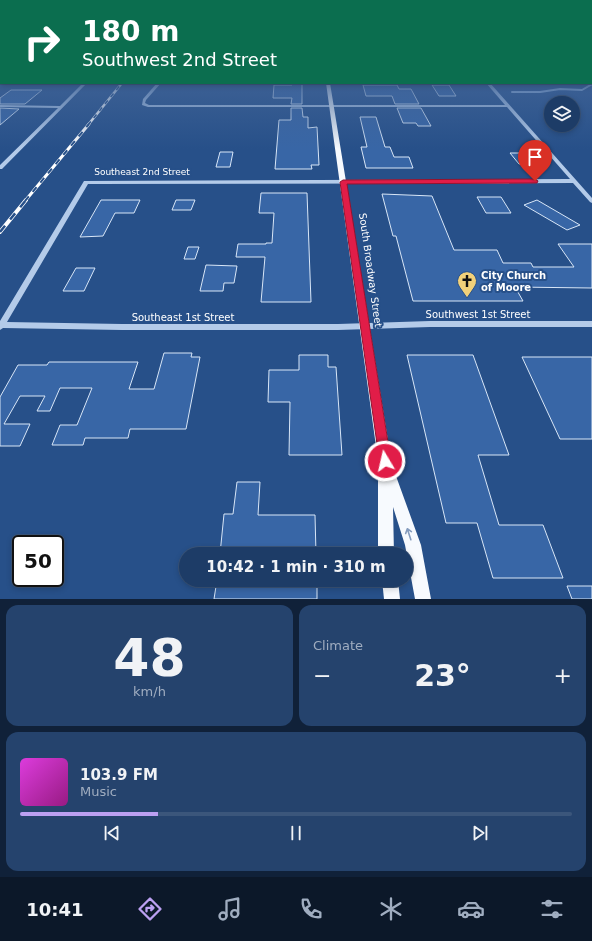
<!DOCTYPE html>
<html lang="en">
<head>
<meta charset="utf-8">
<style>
	body { margin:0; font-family:"DejaVu Sans",sans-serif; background:#25436d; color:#f1f3f6; height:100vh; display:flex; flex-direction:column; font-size:15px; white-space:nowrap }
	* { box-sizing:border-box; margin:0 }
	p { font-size:13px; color:#a0adc0 }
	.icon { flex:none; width:22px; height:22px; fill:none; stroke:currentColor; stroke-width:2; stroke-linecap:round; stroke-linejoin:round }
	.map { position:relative; height:599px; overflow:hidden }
	.sheet { display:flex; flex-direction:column; gap:6px; padding:6px; background:#102139; flex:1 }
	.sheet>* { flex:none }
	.banner { position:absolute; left:0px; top:0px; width:592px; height:84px; box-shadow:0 2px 6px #0003,0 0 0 1px #3b567b; background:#0b6e4f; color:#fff; overflow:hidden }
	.tools { position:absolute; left:544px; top:96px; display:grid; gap:8px }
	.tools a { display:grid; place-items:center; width:36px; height:36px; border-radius:50%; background:#1d3c67; box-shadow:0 2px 6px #0003,0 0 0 1px #3b567b; font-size:20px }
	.speed { position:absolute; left:12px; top:535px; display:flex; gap:8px; font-size:20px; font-weight:700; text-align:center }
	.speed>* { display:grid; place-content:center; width:52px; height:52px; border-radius:50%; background:#1d3c67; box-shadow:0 2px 6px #0003,0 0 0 1px #3b567b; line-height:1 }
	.speed .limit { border:2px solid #111; border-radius:6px; background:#fff; color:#111 }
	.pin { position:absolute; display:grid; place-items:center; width:34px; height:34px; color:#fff; margin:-41px -17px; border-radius:50% 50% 50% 0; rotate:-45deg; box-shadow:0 0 4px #0007 }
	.pin .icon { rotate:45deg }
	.me { position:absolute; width:44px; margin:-22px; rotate:351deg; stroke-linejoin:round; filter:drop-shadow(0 0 3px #0008) }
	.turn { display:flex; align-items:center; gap:14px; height:84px; padding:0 16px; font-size:18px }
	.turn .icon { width:52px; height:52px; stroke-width:2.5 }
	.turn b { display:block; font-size:28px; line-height:34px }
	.big { font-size:30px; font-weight:700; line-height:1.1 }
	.sheet .tile { flex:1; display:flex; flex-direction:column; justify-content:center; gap:6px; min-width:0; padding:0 14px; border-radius:12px; background:#25436d }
	.sheet .dial { align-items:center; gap:0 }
	.dial b { font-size:52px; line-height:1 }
	.song { display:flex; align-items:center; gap:12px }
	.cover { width:48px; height:48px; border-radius:6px; background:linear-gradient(135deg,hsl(300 70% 55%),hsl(310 70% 35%)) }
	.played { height:4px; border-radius:2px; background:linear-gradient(90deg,#bca0f2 25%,#3b567b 25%) }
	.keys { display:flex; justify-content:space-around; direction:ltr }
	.heat { display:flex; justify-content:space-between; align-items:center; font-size:22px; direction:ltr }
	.sheet .tiles { flex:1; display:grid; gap:6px; grid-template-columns:1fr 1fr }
	.tile:last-child { grid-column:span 2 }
	.trip { position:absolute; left:179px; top:547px; width:234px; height:40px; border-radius:20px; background:#1d3c67; box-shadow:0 2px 6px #0003,0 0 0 1px #3b567b; font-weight:700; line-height:40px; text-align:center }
	.dock { display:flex; height:64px; justify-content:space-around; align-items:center; background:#0c1829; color:#a0adc0 }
	.dock .icon { width:28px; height:28px }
	.dock .selected { color:#bca0f2 }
	.dock b { font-size:18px; color:#f1f3f6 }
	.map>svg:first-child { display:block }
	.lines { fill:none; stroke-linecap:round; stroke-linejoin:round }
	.stream { stroke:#a9c5ea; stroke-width:2 }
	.building { fill:#3866a6; stroke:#d8e6f7 }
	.minor { fill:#b4cbe9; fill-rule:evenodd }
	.major { fill:#f7fafe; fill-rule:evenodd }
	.rail-far2-casing { stroke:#fff; stroke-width:2.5 }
	.rail-far1-casing { stroke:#fff; stroke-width:3 }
	.rail-casing { stroke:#fff; stroke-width:4 }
	.rail-far2 { stroke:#275089; stroke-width:1.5; stroke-dasharray:4.5; stroke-linecap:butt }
	.rail-far1 { stroke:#275089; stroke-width:2; stroke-dasharray:6; stroke-linecap:butt }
	.rail { stroke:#275089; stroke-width:2.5; stroke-dasharray:8; stroke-linecap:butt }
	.oneway { stroke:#859cbe }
	.route { fill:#e11d48; stroke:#92132f }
	.labels { text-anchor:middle; stroke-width:4; stroke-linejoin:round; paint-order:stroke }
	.far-street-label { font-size:9px; fill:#fff; stroke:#275089 }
	.street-label { font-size:10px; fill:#fff; stroke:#275089 }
	.poi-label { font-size:10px; font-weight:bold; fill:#fff; stroke:#275089; text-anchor:start }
</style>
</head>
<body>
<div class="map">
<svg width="592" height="599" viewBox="0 0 592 599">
	<rect width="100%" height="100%" fill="#275089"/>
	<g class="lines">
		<path class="stream" d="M512,92H540L560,89L582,90L592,84"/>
	</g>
	<g class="building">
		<path d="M292,83H302V104H291L292,98H273L274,85H292Z"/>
		<path d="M363,85H397L399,89H411L419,104H395L392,96H366Z"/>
		<path d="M432,85H449L456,96H439Z"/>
		<path d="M11,90H42L25,104H0V98Z"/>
		<path d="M0,108L19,109L0,125Z"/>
		<path d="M291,108H302L303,117H308V128L317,127L319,165H311L312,169H275L279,120H291Z"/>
		<path d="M397,108H421L431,126H418L416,123H403Z"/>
		<path d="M360,117H376L385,147H390L394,157H409L413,168H366L361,147H367Z"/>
		<path d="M220,152H233L230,167H216Z"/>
		<path d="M510,153H525L534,164H519Z"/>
		<path d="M261,193H307L311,302H261L265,257H236L238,244H266V243H272L274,213H259Z"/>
		<path d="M382,194L432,196L454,250H497L503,263H531L533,267H574L558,244H592V288L515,287L523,301H413L396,236H393Z"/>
		<path d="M477,197H501L511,213H486Z"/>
		<path d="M101,200H140L134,213H115L103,236L80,237Z"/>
		<path d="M176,200H195L191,210H172Z"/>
		<path d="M537,200L580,225L567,230L524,205Z"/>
		<path d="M188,247H199L195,259H184Z"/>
		<path d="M206,265L237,266L234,283H224L223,291H200Z"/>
		<path d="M76,268H95L84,291H63Z"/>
		<path d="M164,353H192L191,357H200L186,429H130L128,438H85L83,445H52L60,425H77L92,388H60L50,411H37L45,396H20L4,424H30L20,446H0V397L18,365H47L49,362H138L129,389H154Z"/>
		<path d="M299,355H328V367H336L342,455H289L290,402H268L269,370H299Z"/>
		<path d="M407,355H473L509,455H478L499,525H543L563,578H493L477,523H446Z"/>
		<path d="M522,357H592V439H560Z"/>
		<path d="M237,482H260L258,515H315L316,554H220L224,514H233Z"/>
		<path d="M217,580H317V599H214Z"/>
		<path d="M567,586H592V599H572Z"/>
	</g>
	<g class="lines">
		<g class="minor">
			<rect x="591" y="75" width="1" height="2"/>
			<path d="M83,83H87L2,169H0V165L58,108L0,107V105L60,106Z"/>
			<path d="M157,83H161L146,100L145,103L149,105H505L486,83H490L592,198V203L590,202L573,183L88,184L7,322L122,324H338L430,321H592V327H430L338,330H122L3,328L0,330V321L84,181L570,179L507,107H148L142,105L143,99Z"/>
		</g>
		<g class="major">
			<path d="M326,83H330L392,465L421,545L431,599H415L405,545L393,507L394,554H378V461Z"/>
			<path d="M382,580H398L400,599H384Z"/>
		</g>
		<defs>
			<path id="rail-far2" d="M88,125L122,83"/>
			<path id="rail-far1" d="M25,201L89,124"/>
			<path id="rail" d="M0,232L26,200"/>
		</defs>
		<use href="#rail-far2" class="rail-far2-casing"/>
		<use href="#rail-far1" class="rail-far1-casing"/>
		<use href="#rail" class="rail-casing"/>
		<use href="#rail-far2" class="rail-far2"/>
		<use href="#rail-far1" class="rail-far1"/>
		<use href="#rail" class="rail"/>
	</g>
	<defs><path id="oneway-shaft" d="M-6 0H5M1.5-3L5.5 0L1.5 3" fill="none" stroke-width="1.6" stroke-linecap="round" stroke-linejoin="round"/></defs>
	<use class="oneway" href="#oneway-shaft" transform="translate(409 534) rotate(-108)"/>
	<linearGradient id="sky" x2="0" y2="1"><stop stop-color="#152c4b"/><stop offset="0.44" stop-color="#416497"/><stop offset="1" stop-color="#416497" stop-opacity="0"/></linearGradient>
	<rect width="592" height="149" fill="url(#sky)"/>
	<path class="route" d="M535,179L538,181L537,183L347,184L391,461L389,465L385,467L380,465L340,182L343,180Z"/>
	<defs>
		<symbol id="church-pin" viewBox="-11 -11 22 30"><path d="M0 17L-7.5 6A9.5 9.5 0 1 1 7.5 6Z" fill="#f2d17a" stroke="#275089"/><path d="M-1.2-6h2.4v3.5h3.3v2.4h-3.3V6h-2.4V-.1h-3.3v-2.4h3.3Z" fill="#111"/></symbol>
	</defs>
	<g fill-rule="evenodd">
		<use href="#church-pin" x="456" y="270" width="22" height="30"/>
	</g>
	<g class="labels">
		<g class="far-street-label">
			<text x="142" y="175">Southeast 2nd Street</text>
		</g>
		<g class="street-label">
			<text transform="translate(371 270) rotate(82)" y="4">South Broadway Street</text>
			<text x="478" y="318">Southwest 1st Street</text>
			<text x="183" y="321">Southeast 1st Street</text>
		</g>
		<g class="poi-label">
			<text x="481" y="279">City Church<tspan x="481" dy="12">of Moore</tspan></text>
		</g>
	</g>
</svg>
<div class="tools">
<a><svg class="icon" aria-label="layers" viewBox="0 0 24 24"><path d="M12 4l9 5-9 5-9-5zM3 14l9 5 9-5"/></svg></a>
</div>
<div class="speed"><div class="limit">50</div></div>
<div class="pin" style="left:535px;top:181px;background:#d93025"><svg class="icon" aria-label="arrive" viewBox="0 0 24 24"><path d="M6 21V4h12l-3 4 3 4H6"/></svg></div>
<svg class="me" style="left:385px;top:461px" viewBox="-20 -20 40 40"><circle r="17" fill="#e11d48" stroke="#fff" stroke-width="3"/><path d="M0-11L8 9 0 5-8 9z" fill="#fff"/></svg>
<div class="trip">10:42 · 1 min · 310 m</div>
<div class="banner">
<div class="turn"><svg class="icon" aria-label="right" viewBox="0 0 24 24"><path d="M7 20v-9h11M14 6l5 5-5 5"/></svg><div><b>180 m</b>Southwest 2nd Street</div></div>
</div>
</div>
<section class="sheet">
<div class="tiles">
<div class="tile dial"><b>48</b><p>km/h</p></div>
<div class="tile"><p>Climate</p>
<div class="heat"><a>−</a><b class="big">23°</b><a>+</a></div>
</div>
<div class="tile">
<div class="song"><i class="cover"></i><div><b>103.9 FM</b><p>Music</p></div></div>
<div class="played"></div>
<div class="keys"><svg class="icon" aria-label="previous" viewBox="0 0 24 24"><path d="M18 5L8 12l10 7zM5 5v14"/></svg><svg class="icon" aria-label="pause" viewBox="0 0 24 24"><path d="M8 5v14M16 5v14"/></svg><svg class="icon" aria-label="next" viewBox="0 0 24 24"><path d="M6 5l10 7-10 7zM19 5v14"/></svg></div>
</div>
</div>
</section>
<nav class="dock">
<b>10:41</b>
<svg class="icon selected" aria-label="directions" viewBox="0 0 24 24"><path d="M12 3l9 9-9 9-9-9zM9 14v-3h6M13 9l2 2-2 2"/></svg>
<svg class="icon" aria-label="music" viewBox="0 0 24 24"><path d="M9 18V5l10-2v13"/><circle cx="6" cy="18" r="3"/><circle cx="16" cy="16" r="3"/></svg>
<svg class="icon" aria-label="phone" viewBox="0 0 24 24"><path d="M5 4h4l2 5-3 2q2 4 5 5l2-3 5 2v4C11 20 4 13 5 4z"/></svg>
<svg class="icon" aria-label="climate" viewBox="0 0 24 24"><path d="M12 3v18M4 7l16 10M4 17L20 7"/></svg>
<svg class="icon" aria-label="car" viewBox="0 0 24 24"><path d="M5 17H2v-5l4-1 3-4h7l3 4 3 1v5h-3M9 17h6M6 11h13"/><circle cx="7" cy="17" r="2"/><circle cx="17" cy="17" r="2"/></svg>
<svg class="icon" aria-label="filters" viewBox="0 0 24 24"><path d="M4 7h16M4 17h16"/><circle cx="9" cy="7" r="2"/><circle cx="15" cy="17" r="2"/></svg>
</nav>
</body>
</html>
